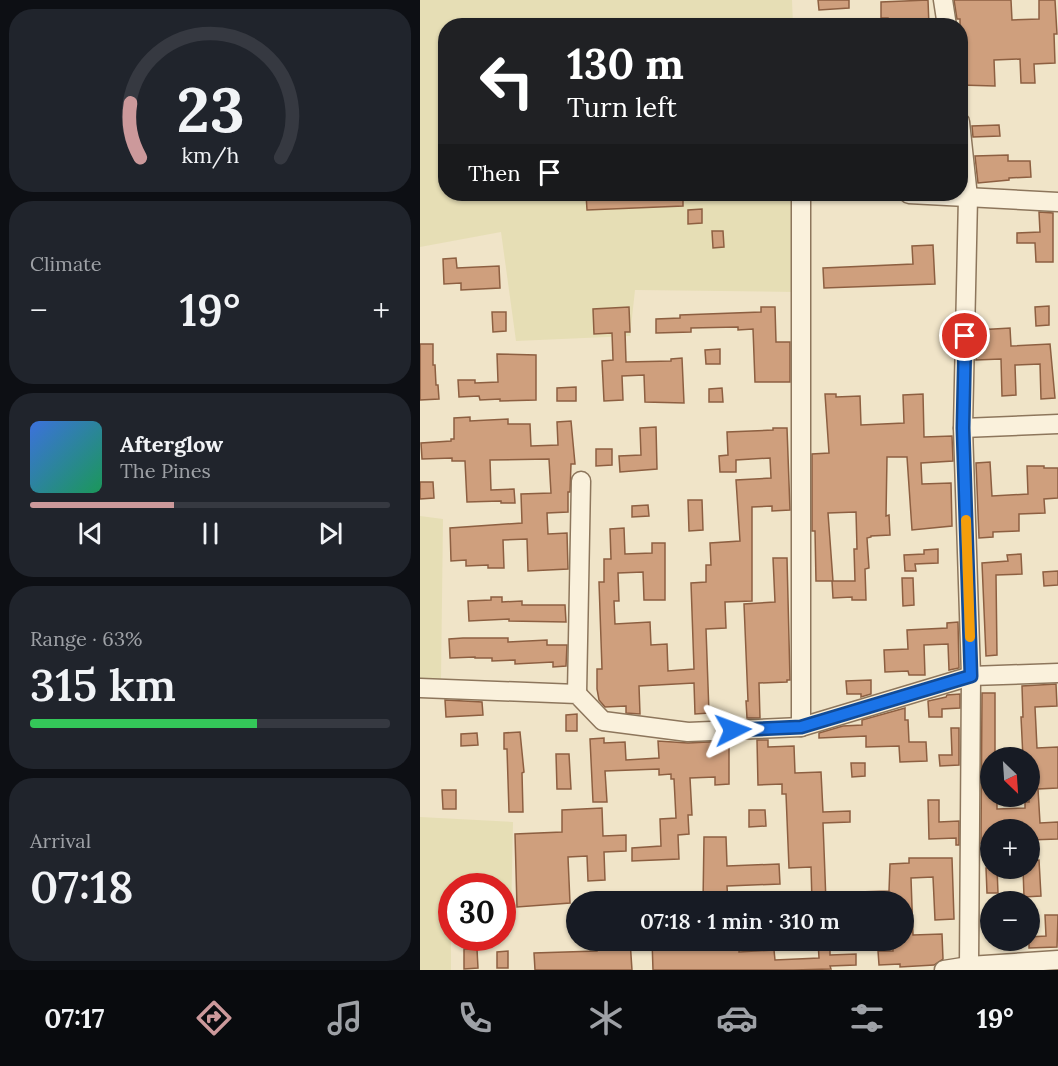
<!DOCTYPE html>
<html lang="en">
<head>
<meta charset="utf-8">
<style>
	body { margin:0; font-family:Lora,serif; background:#20242c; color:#f1f3f6; height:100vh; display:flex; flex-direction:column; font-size:22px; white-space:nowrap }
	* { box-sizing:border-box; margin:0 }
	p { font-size:20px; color:#9ea1a6 }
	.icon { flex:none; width:33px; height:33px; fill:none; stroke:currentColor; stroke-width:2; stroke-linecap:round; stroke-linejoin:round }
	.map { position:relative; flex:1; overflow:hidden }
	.side { display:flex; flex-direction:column; gap:9px; padding:9px; background:#0d0f14; width:420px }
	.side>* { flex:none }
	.hud { position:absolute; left:18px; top:18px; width:530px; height:183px; border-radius:24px; box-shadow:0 2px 4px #0004; background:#202124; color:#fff; overflow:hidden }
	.needle { width:39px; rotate:155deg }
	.buttons { position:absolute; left:560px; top:747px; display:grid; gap:12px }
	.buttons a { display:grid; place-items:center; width:60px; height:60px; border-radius:50%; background:#171b24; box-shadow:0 2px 4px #0004; font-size:30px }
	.speed { position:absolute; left:18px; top:873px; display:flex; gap:12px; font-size:30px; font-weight:700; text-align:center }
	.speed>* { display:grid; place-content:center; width:78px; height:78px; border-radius:50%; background:#171b24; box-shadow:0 2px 4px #0004; line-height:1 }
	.speed .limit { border:9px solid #d22; background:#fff; color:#111 }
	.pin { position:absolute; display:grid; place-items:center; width:51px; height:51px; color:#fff; margin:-26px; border:3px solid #fff; border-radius:50%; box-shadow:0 2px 6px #0007 }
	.me { position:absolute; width:66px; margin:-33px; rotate:87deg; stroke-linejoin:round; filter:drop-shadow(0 0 4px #0008) }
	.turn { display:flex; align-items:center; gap:21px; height:126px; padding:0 30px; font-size:27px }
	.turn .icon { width:78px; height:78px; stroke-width:2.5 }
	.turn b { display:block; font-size:42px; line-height:51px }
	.then { display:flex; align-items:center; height:57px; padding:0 30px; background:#0003; gap:12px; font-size:22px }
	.big { font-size:45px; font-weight:600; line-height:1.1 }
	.side .widget { flex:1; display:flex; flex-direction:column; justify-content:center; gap:9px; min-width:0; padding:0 21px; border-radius:24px; background:#20242c }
	.side .dial { align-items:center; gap:0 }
	.dial svg { height:156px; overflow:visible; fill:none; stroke:#363941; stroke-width:7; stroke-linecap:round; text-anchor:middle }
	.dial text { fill:#f1f3f6; stroke:none }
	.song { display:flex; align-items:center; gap:18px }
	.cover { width:72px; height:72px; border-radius:9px; background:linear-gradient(135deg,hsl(220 70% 55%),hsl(150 70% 35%)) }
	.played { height:6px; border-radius:3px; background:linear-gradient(90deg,#cc999b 40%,#363941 40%) }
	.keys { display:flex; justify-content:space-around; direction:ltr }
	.heat { display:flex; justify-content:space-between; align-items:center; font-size:33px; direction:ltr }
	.charge { height:9px; border-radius:4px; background:linear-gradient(90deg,#34c759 63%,#363941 0) }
	.trip { position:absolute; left:146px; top:891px; width:348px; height:60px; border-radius:30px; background:#171b24; box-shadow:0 2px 4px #0004; font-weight:600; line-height:60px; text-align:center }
	.dock { display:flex; height:96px; justify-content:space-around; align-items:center; background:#090b0e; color:#9ea1a6 }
	.dock .icon { width:42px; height:42px }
	.dock .selected { color:#cc999b }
	.dock b { font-size:27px; color:#f1f3f6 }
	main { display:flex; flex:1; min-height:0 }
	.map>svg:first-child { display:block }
	.farmland { fill:#e6deb5 }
	.building { fill:#cf9f7d; stroke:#8d5f41; stroke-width:1.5 }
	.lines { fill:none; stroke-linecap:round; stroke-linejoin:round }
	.minor-casing { stroke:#8d765c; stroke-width:21 }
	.minor { stroke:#faf1dc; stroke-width:18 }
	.route-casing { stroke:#114b97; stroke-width:15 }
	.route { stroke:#1a73e8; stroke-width:10 }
	.slow { stroke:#f59e0b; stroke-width:10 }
</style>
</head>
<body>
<main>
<section class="side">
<div class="widget dial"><svg viewBox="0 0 100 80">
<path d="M14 69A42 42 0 1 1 86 69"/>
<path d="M14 69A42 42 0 0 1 9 41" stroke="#cc999b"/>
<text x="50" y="56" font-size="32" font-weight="700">23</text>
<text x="50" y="72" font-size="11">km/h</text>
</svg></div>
<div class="widget"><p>Climate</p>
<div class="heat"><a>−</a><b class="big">19°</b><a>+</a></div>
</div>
<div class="widget">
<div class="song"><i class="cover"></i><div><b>Afterglow</b><p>The Pines</p></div></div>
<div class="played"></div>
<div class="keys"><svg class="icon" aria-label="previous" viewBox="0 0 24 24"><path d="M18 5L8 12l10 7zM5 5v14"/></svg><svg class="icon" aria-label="pause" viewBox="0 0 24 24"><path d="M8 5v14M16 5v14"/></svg><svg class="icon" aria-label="next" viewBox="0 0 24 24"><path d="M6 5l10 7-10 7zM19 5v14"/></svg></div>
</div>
<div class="widget"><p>Range · 63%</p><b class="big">315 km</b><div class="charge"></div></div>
<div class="widget"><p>Arrival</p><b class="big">07:18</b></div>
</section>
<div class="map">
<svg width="638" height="970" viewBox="0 0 638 970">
	<rect width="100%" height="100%" fill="#f0e4c8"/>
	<g class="farmland">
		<path d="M0,0H372L373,25L26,26V194H378L377,292L215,290L210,336L96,341L81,232L0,247Z"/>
		<path d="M0,516L23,519L21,682L0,681Z"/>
		<path d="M0,817L93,822L91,918L83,924L82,886H32V938H36L31,940V970H0Z"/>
	</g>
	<g class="building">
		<path d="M398,0H429V8L399,10Z"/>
		<path d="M508,0L509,26H468V18H461V2Z"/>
		<path d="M534,0H591L592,20L619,19V0H635L637,34H634L635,63L614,64L615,83H601L600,59L574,60L575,86L540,85V19H537Z"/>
		<path d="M579,125L580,136L553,137L552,126Z"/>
		<path d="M588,155V161H610L611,177L589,178V180L558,183L555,156Z"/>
		<path d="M166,194H263V206L167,210Z"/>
		<path d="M282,209V223L268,224V210Z"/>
		<path d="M619,212L633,213V262H616L615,243H597V233L620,232Z"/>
		<path d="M292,231H303L304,247L293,248Z"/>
		<path d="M513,245L515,284L404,288L403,268L493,264L492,246Z"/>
		<path d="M36,258L37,268L79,266L80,288L41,290V283L24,284L23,259Z"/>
		<path d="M629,306V325L616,326L615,307Z"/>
		<path d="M209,307L210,332H205L206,362L251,361V359L262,358L264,403L225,402L224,375L202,376L203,400L184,401L182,361L193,360L192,333L174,334L173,309Z"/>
		<path d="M341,307H355L356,342H370V382H335L333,329L318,330V327L271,328V332L236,333V319L260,318V315L341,312Z"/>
		<path d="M72,312H86V331L73,332Z"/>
		<path d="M590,328L591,346L630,344L635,398L621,399L620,364L595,365L596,395L582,396L581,359L556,360L557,330Z"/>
		<path d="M0,344H13V365H15L16,385H18L19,399L0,400Z"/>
		<path d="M300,349V364H286L285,350Z"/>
		<path d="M77,354L116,355V400L80,401V399L60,400L59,396L39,397L38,380H55V383L78,382Z"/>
		<path d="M156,387V401H137V388Z"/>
		<path d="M302,388L303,402H289V389Z"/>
		<path d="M405,394H416V397L440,396L441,425L484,423L483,395L503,394L504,437L532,436L533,461L501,463L502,484L531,483L532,526L492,530L487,457H467L466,516L469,515L470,535L451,536V537L447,538L449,568L445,569L446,600H432V597L413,598L412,581H435L434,549H437L436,512L408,513L413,581H396L395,531H392V454L409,453Z"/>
		<path d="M50,417V421L88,419V424H110L111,446L138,445L137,422L151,421L155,464H151L150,492H148V512L127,513L128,534L147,533L148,569L108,571L107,539L83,540L84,568H68V565L46,566V560L31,561L30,528L102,523L101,494L131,493L129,459L70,460L71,490L94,489L95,503H81V501L47,502L45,461H32V458L2,459L1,443L31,441V439H34V418Z"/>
		<path d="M236,427L237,469L200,472L199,456L221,455L220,428Z"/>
		<path d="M353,428H367L370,510L352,511V506L332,507V601L305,602L306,628L286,629L289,713L275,714L274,683L219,686L220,714L206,713V706L185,707L179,700L177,689V669H182L179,582H184V559H191L190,529L204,528L205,554L232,553V543H245V600H224L223,572L198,573L199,601H194L195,624L230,622L231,645L247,644L248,671L274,669L271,583L286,582V565H291L290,543L320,541L316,480L351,478L350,458L316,460V472H300L299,456L308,455L307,432L353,430Z"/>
		<path d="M176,449H192V465L176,466Z"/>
		<path d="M570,462L572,496L608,494L607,466H624V468H638V498L624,499L625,513L599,514V531L573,532V537L559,538L556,463Z"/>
		<path d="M0,482H13L14,498L0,499Z"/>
		<path d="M268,500H282L283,530L269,531Z"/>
		<path d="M228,505L229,516L212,517V506Z"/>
		<path d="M518,549V563L495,564L496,571H485L484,555L504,554V550Z"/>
		<path d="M601,554L602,574L576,575L577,655L566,656L562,563L588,561L587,555Z"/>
		<path d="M353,558H367L370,680H367V682L339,683L340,718H327L326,701H328L324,604L355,602Z"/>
		<path d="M638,571V585L624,586L623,572Z"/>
		<path d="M482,578H493L494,605L483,606Z"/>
		<path d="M71,597H82V602L102,601V605H145L146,622L89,621V619L49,621L48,601L71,600Z"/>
		<path d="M538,622L539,668L529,670L528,644L504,645L505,675H489L488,671L465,672L464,650L488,649L487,630L527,628V623Z"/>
		<path d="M43,638H88V642L127,640V645H147L146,666L133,667V662L95,664V660L72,661V658H55V657L30,658L29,639Z"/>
		<path d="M451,680V694L441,697V694H427L426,681Z"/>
		<path d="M636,684L637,706L615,707L617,748L638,747V788L618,789L620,823L638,822V839L609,840V830H570V843H561L562,693H575V758H570V796H577V809L605,808V802H609V758H603L601,717H603L602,686Z"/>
		<path d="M540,694V708L522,709V717H509L508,701L526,697L527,695Z"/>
		<path d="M25,700L62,702L63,715L26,717Z"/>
		<path d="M485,708V720H488L489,742H506L507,761L480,762L479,746L446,747V736L399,738V733L423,726L442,725V720Z"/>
		<path d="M157,714V731H146V715Z"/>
		<path d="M531,728H539V765L520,766L519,755H532Z"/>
		<path d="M100,732L104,772L102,773L103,812H89L87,749H84V733Z"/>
		<path d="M57,733L58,745L41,746V734Z"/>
		<path d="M184,738V743L205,742L206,760L239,758L238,741L268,743L309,741V784L295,785V777L270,778L272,815H268L269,834L258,835L259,859L212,861V848L241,846L240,819L256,818L254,779H251V774L239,775V769L185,771L187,802H173L170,739Z"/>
		<path d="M337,740H348V747L374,746L375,773L401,772L403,812L430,811V822L403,823L406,902H392L391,867L369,868L366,794H362V784L338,785Z"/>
		<path d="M136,754H149L151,789H137Z"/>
		<path d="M431,763H445V776L432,777Z"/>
		<path d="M22,790H36V809H23Z"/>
		<path d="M508,800H519V822L539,821V845H536V838L509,839Z"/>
		<path d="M182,808L183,836L206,835V851L184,852L185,880L168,881L167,856L148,857L150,903L97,907L95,834L142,832V810Z"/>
		<path d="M329,810H345L346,826L329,827Z"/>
		<path d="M284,837H306L307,866L359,864L360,884L307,886L308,902H283Z"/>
		<path d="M489,858H532L534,919L515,920L513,877L491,878L493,935L522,934L523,959L514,965L480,967V964L459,965L458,951H473V940H483V902H439L438,892L469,891L470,864L489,863Z"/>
		<path d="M619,860L621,896L604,897L603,868H609V861Z"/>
		<path d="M566,868H577L578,893H567Z"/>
		<path d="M625,915H638L637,947L609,948V937L626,936Z"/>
		<path d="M176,940H210L212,970H115L114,953L177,951Z"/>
		<path d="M232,940H319V952L354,950L355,960L399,958L398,942L410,941V955L436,954V965L410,966L411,969L373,970H233Z"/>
		<path d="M44,949H57L58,968L44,969Z"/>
		<path d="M88,951V968H77V952Z"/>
	</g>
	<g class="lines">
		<defs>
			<g id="minor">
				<path d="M523,0L527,26"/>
				<path d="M540,122L548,197L543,428L551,676L549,966"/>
				<path d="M489,194L638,202"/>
				<path d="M543,428L638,424"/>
				<path d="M0,688L157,694L183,721L268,732L381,727L551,676L638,673"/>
				<path d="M157,694L161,481"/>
				<path d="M381,727V194"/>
				<path d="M524,970L549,966L638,960"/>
			</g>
		</defs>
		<use href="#minor" class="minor-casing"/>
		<use href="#minor" class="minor"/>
	</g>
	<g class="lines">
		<defs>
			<path id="route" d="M313,730L381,727L551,676L543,428L545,336"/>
		</defs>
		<use href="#route" class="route-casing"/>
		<use href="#route" class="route"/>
		<path class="slow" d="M546,520L550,637"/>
	</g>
</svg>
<div class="buttons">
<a><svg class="needle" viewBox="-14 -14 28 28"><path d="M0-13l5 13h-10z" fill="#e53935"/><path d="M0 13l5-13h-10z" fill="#9ea1a6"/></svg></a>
<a>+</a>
<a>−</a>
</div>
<div class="speed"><div class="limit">30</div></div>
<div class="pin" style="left:545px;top:336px;background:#d93025"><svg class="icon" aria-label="arrive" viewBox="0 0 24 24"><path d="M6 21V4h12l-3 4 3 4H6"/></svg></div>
<svg class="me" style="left:313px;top:730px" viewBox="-20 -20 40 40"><path d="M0-17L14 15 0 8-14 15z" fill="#1a73e8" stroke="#fff" stroke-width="4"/></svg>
<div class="trip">07:18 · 1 min · 310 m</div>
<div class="hud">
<div class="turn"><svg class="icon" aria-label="left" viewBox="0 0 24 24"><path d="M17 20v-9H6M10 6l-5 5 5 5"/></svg><div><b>130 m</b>Turn left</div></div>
<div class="then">Then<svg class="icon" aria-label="arrive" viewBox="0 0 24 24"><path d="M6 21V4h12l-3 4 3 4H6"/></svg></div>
</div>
</div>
</main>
<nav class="dock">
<b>07:17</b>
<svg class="icon selected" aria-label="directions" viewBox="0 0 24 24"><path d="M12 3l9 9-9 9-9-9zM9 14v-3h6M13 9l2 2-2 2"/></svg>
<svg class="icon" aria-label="music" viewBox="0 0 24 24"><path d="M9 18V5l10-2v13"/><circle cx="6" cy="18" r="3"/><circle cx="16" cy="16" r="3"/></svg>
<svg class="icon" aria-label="phone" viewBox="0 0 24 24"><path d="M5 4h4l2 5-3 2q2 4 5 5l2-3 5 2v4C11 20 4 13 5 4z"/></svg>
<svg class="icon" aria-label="climate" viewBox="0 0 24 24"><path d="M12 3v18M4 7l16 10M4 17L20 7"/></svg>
<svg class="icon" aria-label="car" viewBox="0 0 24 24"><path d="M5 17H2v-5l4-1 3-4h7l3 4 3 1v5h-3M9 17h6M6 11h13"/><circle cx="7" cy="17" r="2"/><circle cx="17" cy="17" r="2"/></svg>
<svg class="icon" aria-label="filters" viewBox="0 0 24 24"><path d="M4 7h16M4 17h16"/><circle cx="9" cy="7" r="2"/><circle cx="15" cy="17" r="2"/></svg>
<b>19°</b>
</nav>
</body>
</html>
